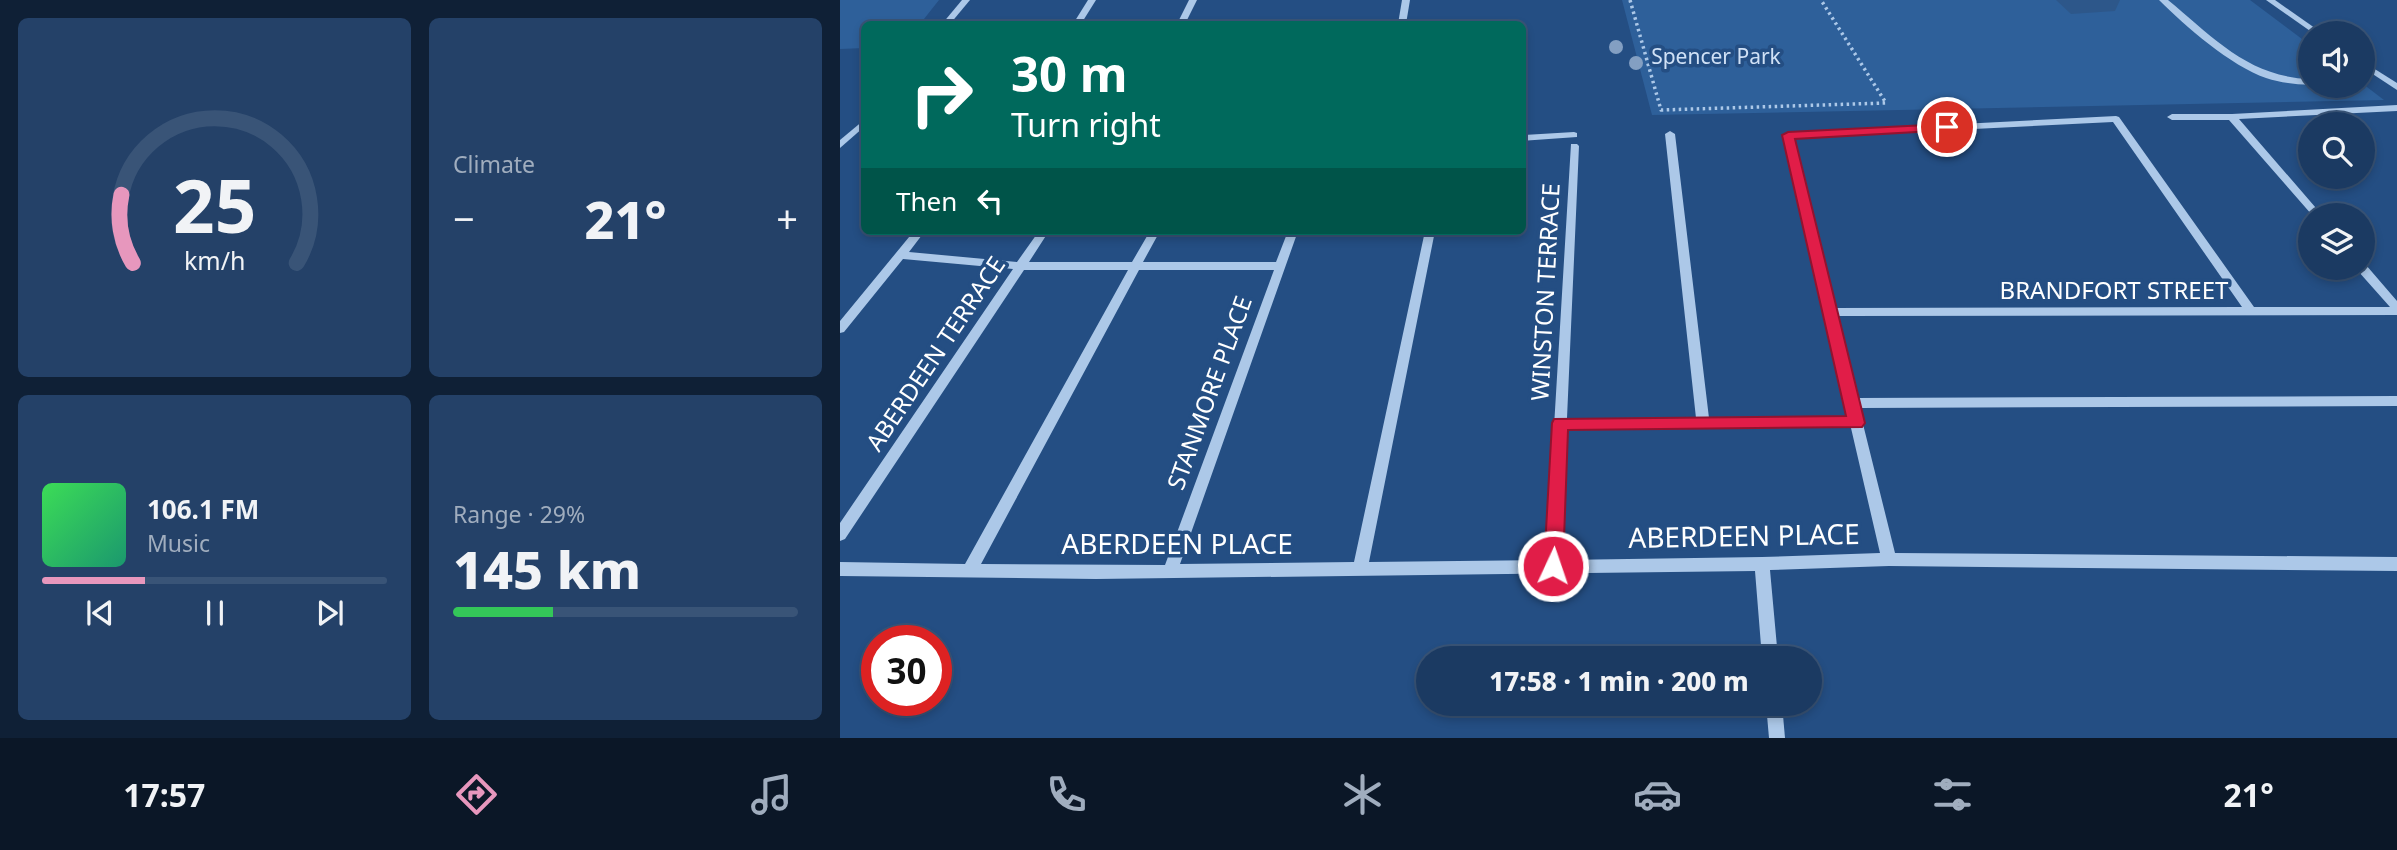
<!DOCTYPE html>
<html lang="en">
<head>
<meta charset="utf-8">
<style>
	body { margin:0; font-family:"Noto Sans",sans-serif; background:#244168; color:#f1f3f6; height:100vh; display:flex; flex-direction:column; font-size:26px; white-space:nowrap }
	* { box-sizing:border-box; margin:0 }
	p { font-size:23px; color:#a0adbe }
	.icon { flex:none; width:38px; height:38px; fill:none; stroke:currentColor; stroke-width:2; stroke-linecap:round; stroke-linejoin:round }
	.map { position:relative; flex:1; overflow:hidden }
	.drawer { display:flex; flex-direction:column; gap:18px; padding:18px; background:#0f2036; width:840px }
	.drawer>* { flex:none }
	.hud { position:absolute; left:21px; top:21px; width:665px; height:214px; border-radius:10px; box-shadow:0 4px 10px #0003,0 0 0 2px #395477; background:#00695c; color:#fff; overflow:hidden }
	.tools { position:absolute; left:1458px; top:21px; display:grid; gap:14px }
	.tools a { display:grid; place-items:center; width:77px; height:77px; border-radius:50%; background:#1b3a62; box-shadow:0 4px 10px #0003,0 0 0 2px #395477; font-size:35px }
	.speed { position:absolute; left:21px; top:625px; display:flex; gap:14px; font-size:35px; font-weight:700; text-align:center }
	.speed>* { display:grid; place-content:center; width:91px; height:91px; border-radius:50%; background:#1b3a62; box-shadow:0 4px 10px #0003,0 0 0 2px #395477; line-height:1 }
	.speed .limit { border:10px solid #d22; background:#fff; color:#111 }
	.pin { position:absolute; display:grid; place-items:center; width:60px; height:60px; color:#fff; margin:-30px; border:4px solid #fff; border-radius:50%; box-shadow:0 2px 7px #0007 }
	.me { position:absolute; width:77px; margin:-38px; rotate:3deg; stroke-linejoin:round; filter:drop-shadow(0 0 5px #0008) }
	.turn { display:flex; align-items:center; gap:24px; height:147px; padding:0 35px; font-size:32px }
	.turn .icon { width:91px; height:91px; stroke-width:2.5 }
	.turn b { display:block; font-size:49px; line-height:60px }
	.then { display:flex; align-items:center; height:66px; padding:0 35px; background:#0003; gap:14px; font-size:26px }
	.big { font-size:52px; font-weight:800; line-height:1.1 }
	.drawer .widget { flex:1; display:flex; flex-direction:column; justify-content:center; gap:10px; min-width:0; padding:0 24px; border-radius:10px; background:#244168 }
	.drawer .dial { align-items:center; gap:0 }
	.dial svg { height:182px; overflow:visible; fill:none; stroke:#395477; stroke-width:7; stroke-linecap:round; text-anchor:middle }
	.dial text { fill:#f1f3f6; stroke:none }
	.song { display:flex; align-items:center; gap:21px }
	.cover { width:84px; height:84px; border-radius:10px; background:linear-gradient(135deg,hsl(130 70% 55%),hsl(160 70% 35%)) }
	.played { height:7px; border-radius:4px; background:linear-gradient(90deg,#e797bd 30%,#395477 30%) }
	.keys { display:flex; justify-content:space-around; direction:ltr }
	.heat { display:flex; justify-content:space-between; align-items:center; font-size:38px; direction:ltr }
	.charge { height:10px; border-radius:5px; background:linear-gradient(90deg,#34c759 29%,#395477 0) }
	.drawer .tiles { flex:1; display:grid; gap:18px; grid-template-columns:repeat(2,1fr) }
	.trip { position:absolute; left:576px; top:646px; width:406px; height:70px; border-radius:35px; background:#1b3a62; box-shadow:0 4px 10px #0003,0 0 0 2px #395477; font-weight:800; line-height:70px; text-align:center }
	.tab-bar { display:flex; height:112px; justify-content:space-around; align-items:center; background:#0b1727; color:#a0adbe }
	.tab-bar .icon { width:49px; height:49px }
	.tab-bar .selected { color:#e797bd }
	.tab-bar b { font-size:32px; color:#f1f3f6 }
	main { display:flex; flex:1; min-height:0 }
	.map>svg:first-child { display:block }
	.green { fill:#2e609a }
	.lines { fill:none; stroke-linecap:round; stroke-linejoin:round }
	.path { stroke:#acc8e8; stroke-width:3.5; stroke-dasharray:2.5 3.5; stroke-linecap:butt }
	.minor { fill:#acc8e8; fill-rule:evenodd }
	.tree { fill:#839fc2 }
	.wall { fill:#2d578a }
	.route { fill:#e11d48; stroke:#92132f; stroke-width:2 }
	.labels { text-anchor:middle; stroke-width:7; stroke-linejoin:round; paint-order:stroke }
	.far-park-label { font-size:21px; fill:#d0e1f6; stroke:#244e83 }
	.street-label { font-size:24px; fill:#fff; stroke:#244e83 }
	.near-street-label { font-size:28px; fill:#fff; stroke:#244e83 }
</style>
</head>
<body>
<main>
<section class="drawer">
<div class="tiles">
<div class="widget dial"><svg viewBox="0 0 100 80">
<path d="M14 69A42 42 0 1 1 86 69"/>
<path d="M14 69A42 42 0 0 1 9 39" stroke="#e797bd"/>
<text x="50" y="56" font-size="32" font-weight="700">25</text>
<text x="50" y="72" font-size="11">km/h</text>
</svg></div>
<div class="widget"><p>Climate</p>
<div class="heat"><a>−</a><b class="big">21°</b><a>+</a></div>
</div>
<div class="widget">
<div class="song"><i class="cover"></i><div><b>106.1 FM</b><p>Music</p></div></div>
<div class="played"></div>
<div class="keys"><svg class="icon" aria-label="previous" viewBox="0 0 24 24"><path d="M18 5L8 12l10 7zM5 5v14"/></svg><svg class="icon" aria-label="pause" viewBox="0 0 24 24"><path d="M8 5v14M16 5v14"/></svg><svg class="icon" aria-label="next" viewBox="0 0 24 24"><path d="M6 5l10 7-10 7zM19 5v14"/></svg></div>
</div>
<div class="widget"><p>Range · 29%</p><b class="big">145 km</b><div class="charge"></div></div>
</div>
</section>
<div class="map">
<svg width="1557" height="738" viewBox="0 0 1557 738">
	<rect width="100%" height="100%" fill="#244e83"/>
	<g class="green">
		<path d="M0,0H99L80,24H24V48L0,49Z"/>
		<path d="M782,0H1410L1470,45V86L1523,84L1544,100L812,115Z"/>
	</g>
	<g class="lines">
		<path class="path" d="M790,0L821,110L1046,103L981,0"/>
		<g class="minor">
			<path d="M122,0H130L110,24H102Z"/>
			<path d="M248,0H256L241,24H233Z"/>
			<path d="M349,0H357L345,24H337Z"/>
			<path d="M562,0H570L566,24H558Z"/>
			<path d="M1319,0H1328C1373,37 1408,77 1470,79V85C1455,84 1441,83 1426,78C1391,66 1345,26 1319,0Z"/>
			<path d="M1426,0H1435L1482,33H1473Z"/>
			<path d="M1522,61L1557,83V90L1522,67Z"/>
			<path d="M1557,105V111L1399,119L1482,215H1472L1389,120H1332L1327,117L1332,114H1392Z"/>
			<path d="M1276,116L1279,117L1414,307H1550L1518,271L1517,268H1522V264L1526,265L1557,301V315L997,316L1017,398L1557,396V406L1019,408L1055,553L1557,557V571L1049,566L930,570L938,658H922L915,571L256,579L0,576V562L125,564L288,270H184L5,539L0,541V523L173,269L63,259L4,332L0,333V321L74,231H85L69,252L177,262L199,231H209L189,262H292L310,231H320L303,262H436L448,231H458L340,564L514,562L585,231H595L529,562L706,560L731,144H737L739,146L727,418H856L825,134L830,131L835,134L869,418H1009L943,135L945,133ZM1273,122L1402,307L995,308L953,138ZM299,270H434L325,565L141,564ZM726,428H1011L1040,553L922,557L721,560Z"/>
			<path d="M24,120V127L0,148V140Z"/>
			<path d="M734,132L737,133V137L682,141V135Z"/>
			<path d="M926,704H942L945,738H929Z"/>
		</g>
	</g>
	<g class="tree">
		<circle cx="776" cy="47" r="7"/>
		<circle cx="796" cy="63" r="7"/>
	</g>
	<path class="wall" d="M1216,0H1280L1275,11L1231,14Z"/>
	<path class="route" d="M1107,124L1111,125V130L955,139L1025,423L1022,427L728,430L723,566L720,573L713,575L706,573L704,566L712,423L714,419L1006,416L942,135L948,132Z"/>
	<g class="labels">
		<g class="far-park-label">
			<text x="876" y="64">Spencer Park</text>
		</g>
		<g class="street-label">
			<text x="1274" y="299">BRANDFORT STREET</text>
			<text transform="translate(706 292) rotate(-87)" y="8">WINSTON TERRACE</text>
			<text transform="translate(96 354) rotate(-56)" y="8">ABERDEEN TERRACE</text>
			<text transform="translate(370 393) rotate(-70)" y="8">STANMORE PLACE</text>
		</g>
		<g class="near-street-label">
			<text transform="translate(904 536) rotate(-1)" y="10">ABERDEEN PLACE</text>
			<text x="337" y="554">ABERDEEN PLACE</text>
		</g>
	</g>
</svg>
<div class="tools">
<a><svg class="icon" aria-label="sound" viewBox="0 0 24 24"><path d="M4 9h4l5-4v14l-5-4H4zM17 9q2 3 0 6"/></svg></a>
<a><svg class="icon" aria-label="search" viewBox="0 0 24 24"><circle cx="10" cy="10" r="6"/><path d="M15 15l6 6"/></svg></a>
<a><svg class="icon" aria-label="layers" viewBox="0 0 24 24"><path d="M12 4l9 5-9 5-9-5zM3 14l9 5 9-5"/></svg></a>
</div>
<div class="speed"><div class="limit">30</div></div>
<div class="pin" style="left:1107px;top:127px;background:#d93025"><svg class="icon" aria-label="arrive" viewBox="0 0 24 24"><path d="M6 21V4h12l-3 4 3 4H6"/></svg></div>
<svg class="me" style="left:713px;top:566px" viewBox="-20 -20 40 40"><circle r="17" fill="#e11d48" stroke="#fff" stroke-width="3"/><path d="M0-11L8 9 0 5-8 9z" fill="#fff"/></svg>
<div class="trip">17:58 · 1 min · 200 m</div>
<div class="hud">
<div class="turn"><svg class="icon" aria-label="right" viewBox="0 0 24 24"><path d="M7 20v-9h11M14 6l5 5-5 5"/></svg><div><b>30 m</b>Turn right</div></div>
<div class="then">Then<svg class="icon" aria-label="left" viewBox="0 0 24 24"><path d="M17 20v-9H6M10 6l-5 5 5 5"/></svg></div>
</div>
</div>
</main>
<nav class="tab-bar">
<b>17:57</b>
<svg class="icon selected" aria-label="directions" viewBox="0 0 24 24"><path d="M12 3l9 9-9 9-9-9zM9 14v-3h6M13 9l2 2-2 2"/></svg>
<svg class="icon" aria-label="music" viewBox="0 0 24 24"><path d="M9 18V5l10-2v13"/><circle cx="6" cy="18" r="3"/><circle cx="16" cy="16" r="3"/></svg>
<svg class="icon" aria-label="phone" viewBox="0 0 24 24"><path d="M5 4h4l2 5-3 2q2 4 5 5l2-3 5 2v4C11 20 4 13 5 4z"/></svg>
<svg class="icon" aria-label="climate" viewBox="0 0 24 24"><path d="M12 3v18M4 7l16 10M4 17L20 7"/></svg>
<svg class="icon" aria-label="car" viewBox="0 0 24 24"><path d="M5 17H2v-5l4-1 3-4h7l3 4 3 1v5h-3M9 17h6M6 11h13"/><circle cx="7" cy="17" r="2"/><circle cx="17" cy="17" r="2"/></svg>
<svg class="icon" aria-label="filters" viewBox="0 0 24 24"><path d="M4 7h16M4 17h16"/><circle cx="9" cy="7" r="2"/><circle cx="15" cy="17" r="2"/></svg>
<b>21°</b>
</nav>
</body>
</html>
